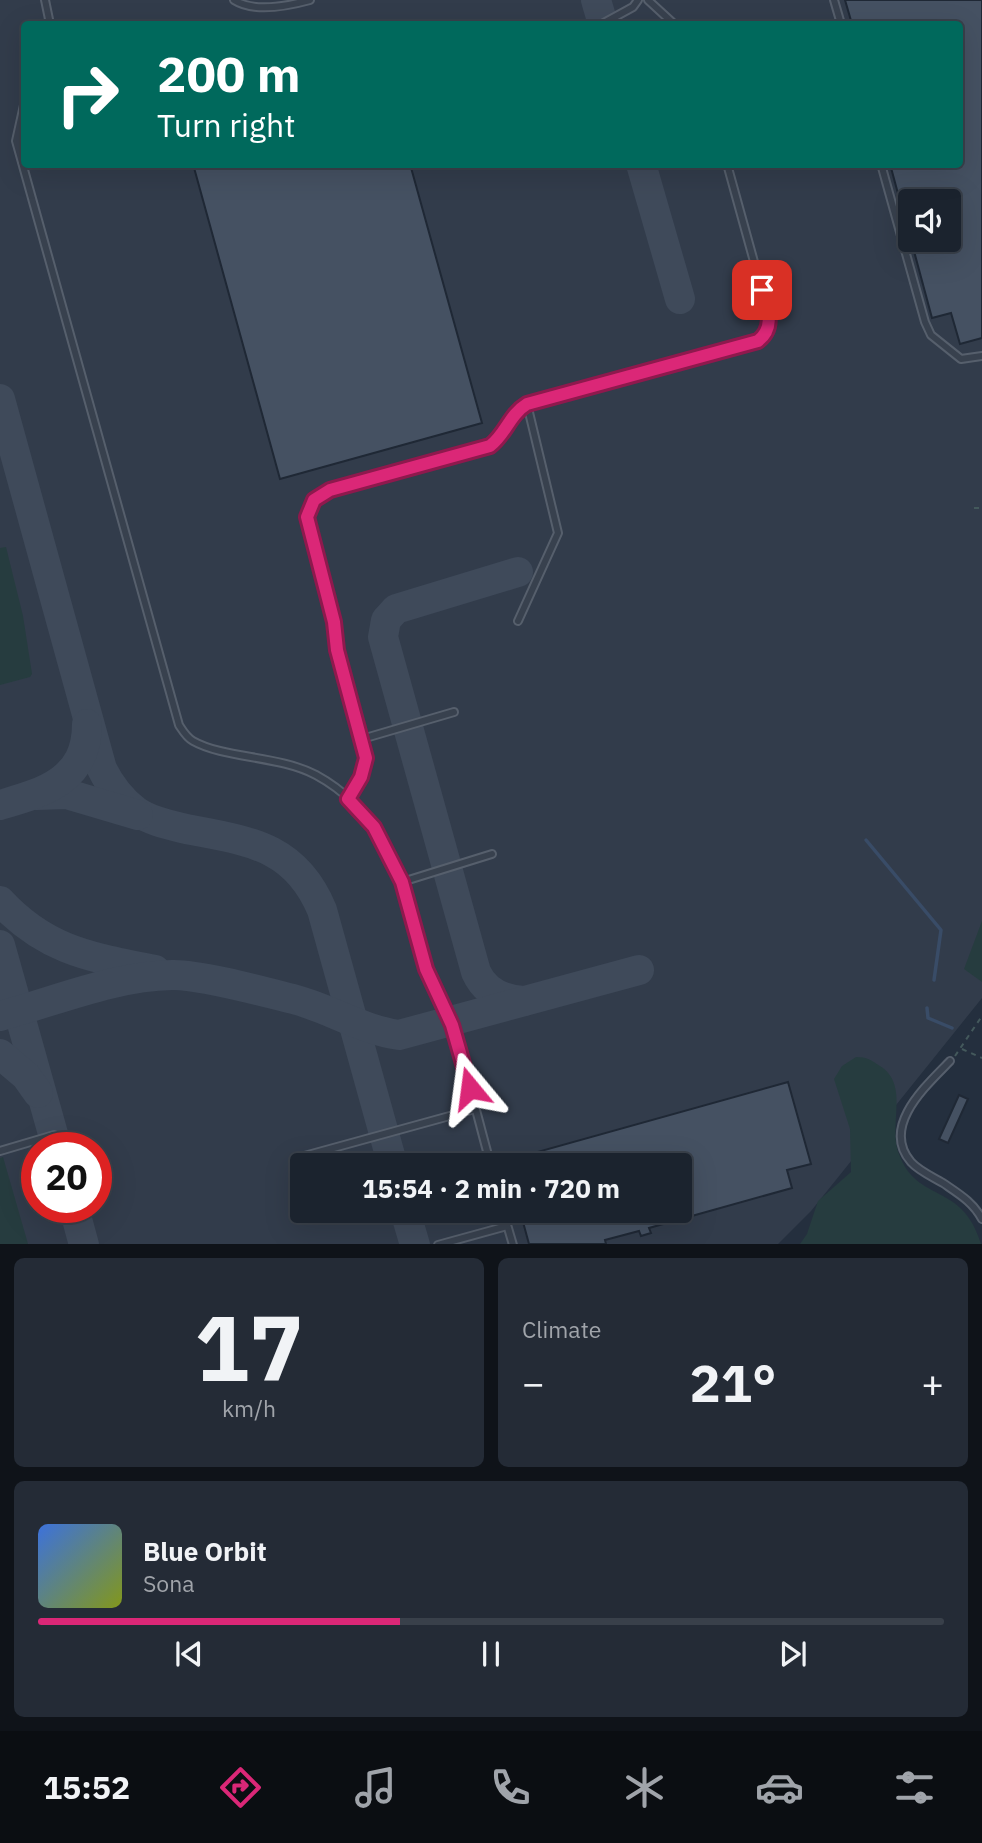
<!DOCTYPE html>
<html lang="en">
<head>
<meta charset="utf-8">
<style>
	body { margin:0; font-family:"IBM Plex Sans",sans-serif; background:#242b36; color:#f1f3f6; height:100vh; display:flex; flex-direction:column; font-size:26px; white-space:nowrap }
	* { box-sizing:border-box; margin:0 }
	p { font-size:23px; color:#a0a4aa }
	.icon { flex:none; width:38px; height:38px; fill:none; stroke:currentColor; stroke-width:2; stroke-linecap:round; stroke-linejoin:round }
	.map { position:relative; height:1244px; overflow:hidden }
	.drawer { display:flex; flex-direction:column; gap:14px; padding:14px; background:#0f1319; flex:1 }
	.drawer>* { flex:none }
	.banner { position:absolute; left:21px; top:21px; width:942px; height:147px; border-radius:7px; box-shadow:0 7px 28px #0002,0 0 0 2px #39404a; background:#00695c; color:#fff; overflow:hidden }
	.controls { position:absolute; left:898px; top:189px; display:grid; gap:14px }
	.controls a { display:grid; place-items:center; width:63px; height:63px; border-radius:7px; background:#1b232e; box-shadow:0 7px 28px #0002,0 0 0 2px #39404a; font-size:35px }
	.speed { position:absolute; left:21px; top:1132px; display:flex; gap:14px; font-size:35px; font-weight:700; text-align:center }
	.speed>* { display:grid; place-content:center; width:91px; height:91px; border-radius:50%; background:#1b232e; box-shadow:0 7px 28px #0002,0 0 0 2px #39404a; line-height:1 }
	.speed .limit { border:10px solid #d22; background:#fff; color:#111 }
	.pin { position:absolute; display:grid; place-items:center; width:60px; height:60px; color:#fff; margin:-30px; border-radius:14px; box-shadow:0 4px 10px #0006 }
	.me { position:absolute; width:77px; margin:-38px; rotate:344deg; stroke-linejoin:round; filter:drop-shadow(0 0 5px #0008) }
	.turn { display:flex; align-items:center; gap:24px; height:147px; padding:0 21px; font-size:32px }
	.turn .icon { width:91px; height:91px; stroke-width:2.5 }
	.turn b { display:block; font-size:49px; line-height:60px }
	.big { font-size:52px; font-weight:800; line-height:1.1 }
	.drawer .widget { flex:1; display:flex; flex-direction:column; justify-content:center; gap:10px; min-width:0; padding:0 24px; border-radius:10px; background:#242b36 }
	.drawer .dial { align-items:center; gap:0 }
	.dial b { font-size:91px; line-height:1 }
	.song { display:flex; align-items:center; gap:21px }
	.cover { width:84px; height:84px; border-radius:10px; background:linear-gradient(135deg,hsl(220 70% 55%),hsl(70 70% 35%)) }
	.played { height:7px; border-radius:4px; background:linear-gradient(90deg,#db2777 40%,#39404a 40%) }
	.keys { display:flex; justify-content:space-around; direction:ltr }
	.heat { display:flex; justify-content:space-between; align-items:center; font-size:38px; direction:ltr }
	.drawer .tiles { flex:1; display:grid; gap:14px; grid-template-columns:1fr 1fr }
	.widget:last-child { grid-column:span 2 }
	.trip { position:absolute; left:290px; top:1153px; width:402px; height:70px; border-radius:7px; background:#1b232e; box-shadow:0 7px 28px #0002,0 0 0 2px #39404a; font-weight:800; line-height:70px; text-align:center }
	.dock { display:flex; height:112px; justify-content:space-around; align-items:center; background:#0b0e12; color:#a0a4aa }
	.dock .icon { width:49px; height:49px }
	.dock .selected { color:#db2777 }
	.dock b { font-size:32px; color:#f1f3f6 }
	.map>svg:first-child { display:block }
	.airport { fill:#323c4b; fill-rule:evenodd }
	.green { fill:#263c3f }
	.lines { fill:none; stroke-linecap:round; stroke-linejoin:round }
	.stream { stroke:#394c67; stroke-width:3.5 }
	.taxiway { stroke:#3f4a5a; stroke-width:30 }
	.building { fill:#455162; stroke:#1f2835; stroke-width:2 }
	.service-casing { stroke:#565f6c; stroke-width:10 }
	.path { stroke:#44595c; stroke-width:2; stroke-dasharray:5 5; stroke-linecap:butt }
	.service { stroke:#38414e; stroke-width:6 }
	.route-casing { stroke:#8e194d; stroke-width:18 }
	.route { stroke:#db2777; stroke-width:12 }
</style>
</head>
<body>
<div class="map">
<svg width="982" height="1245" viewBox="0 0 982 1245">
	<rect width="100%" height="100%" fill="#242f3e"/>
	<path class="airport" d="M0,0H982V998L811,1211L778,1244L0,1245ZM24,24H959V164H24ZM910,201H948V240H910ZM37,1148H96V1208H37ZM303,1166H681V1211H303Z"/>
	<g class="green">
		<path d="M6,547L23,616L32,674L30,677L0,685V548Z"/>
		<path d="M982,921V982L964,969Z"/>
		<path d="M856,1057C867,1057 871,1060 880,1066C910,1085 888,1124 899,1154C917,1204 962,1181 981,1244H800L807,1234L818,1201L851,1172L850,1129L834,1079L842,1066Z"/>
		<path d="M3,1157L28,1244H0V1158Z"/>
	</g>
	<g class="lines">
		<g class="stream">
			<path d="M866,840L941,930L934,980"/>
			<path d="M927,1008L928,1018L952,1028"/>
		</g>
		<g class="taxiway">
			<path d="M596,0L603,24"/>
			<path d="M641,164L680,299"/>
			<path d="M0,399L102,769C110,785 121,800 136,811C150,821 170,825 186,829C248,841 295,845 322,910L393,1166"/>
			<path d="M518,572L396,609L386,620L383,637L476,972C485,992 503,1000 524,1001"/>
			<path d="M36,795L67,794L138,815"/>
			<path d="M0,805C45,792 87,780 87,724"/>
			<path d="M0,901C46,951 91,957 155,970"/>
			<path d="M0,945L57,1148"/>
			<path d="M0,1016C56,1001 114,976 172,975C198,974 265,992 293,999C329,1008 362,1030 399,1035L639,970"/>
			<path d="M0,1054L26,1076L38,1093"/>
			<path d="M74,1208L84,1245"/>
			<path d="M405,1211L415,1245"/>
		</g>
	</g>
	<g class="building">
		<path d="M845,0H982V338L960,344L951,313L932,318L911,240H948V201H910V227H907L890,164H959V24H852Z"/>
		<path d="M193,164H410L482,423L280,479Z"/>
		<path d="M788,1082L811,1164L787,1170L792,1188L649,1228L651,1233L641,1236L639,1231L605,1240L606,1244H529L520,1211H681V1166H498V1163Z"/>
		<path d="M959,1095L968,1099L948,1143L939,1139Z"/>
	</g>
	<g class="lines">
		<defs>
			<g id="service">
				<path d="M45,0L50,24"/>
				<path d="M234,0C254,13 288,6 310,0"/>
				<path d="M648,0L674,24"/>
				<path d="M834,0L841,24"/>
				<path d="M602,24L633,7L638,0"/>
				<path d="M24,105L16,141L179,725C183,731 186,737 193,741C225,759 278,755 316,775C395,818 399,893 426,968C433,988 445,1006 452,1027C467,1072 478,1119 491,1166"/>
				<path d="M881,164L925,322L931,335L961,359L982,356"/>
				<path d="M518,621L558,533L527,404"/>
				<path d="M362,739L454,712"/>
				<path d="M347,799L361,777L366,758L336,650L334,622L307,517L314,500L330,490L490,446C506,434 509,415 527,404L758,341C767,334 771,327 769,316L727,164"/>
				<path d="M402,882L492,854"/>
				<path d="M950,1061C927,1085 880,1126 911,1162C919,1171 933,1177 943,1183C959,1194 973,1202 982,1219"/>
				<path d="M0,1151L54,1135"/>
				<path d="M297,1158L475,1109"/>
				<path d="M503,1211L513,1245"/>
				<path d="M438,1245L507,1226"/>
			</g>
		</defs>
		<use href="#service" class="service-casing"/>
		<g class="path">
			<path d="M974,508H982"/>
			<path d="M962,1049L982,1058"/>
			<path d="M955,1056L982,1016"/>
		</g>
		<use href="#service" class="service"/>
	</g>
	<g class="lines">
		<defs>
			<path id="route" d="M470,1088L452,1025L426,969L402,882L374,827L348,799L361,777L366,758L337,650L334,622L307,517L314,500L330,490L490,446C506,434 509,415 527,404L758,341C776,327 767,309 762,290"/>
		</defs>
		<use href="#route" class="route-casing"/>
		<use href="#route" class="route"/>
	</g>
</svg>
<div class="controls">
<a><svg class="icon" aria-label="sound" viewBox="0 0 24 24"><path d="M4 9h4l5-4v14l-5-4H4zM17 9q2 3 0 6"/></svg></a>
</div>
<div class="speed"><div class="limit">20</div></div>
<div class="pin" style="left:762px;top:290px;background:#d93025"><svg class="icon" aria-label="arrive" viewBox="0 0 24 24"><path d="M6 21V4h12l-3 4 3 4H6"/></svg></div>
<svg class="me" style="left:470px;top:1088px" viewBox="-20 -20 40 40"><path d="M0-17L14 15 0 8-14 15z" fill="#db2777" stroke="#fff" stroke-width="4"/></svg>
<div class="trip">15:54 · 2 min · 720 m</div>
<div class="banner">
<div class="turn"><svg class="icon" aria-label="right" viewBox="0 0 24 24"><path d="M7 20v-9h11M14 6l5 5-5 5"/></svg><div><b>200 m</b>Turn right</div></div>
</div>
</div>
<section class="drawer">
<div class="tiles">
<div class="widget dial"><b>17</b><p>km/h</p></div>
<div class="widget"><p>Climate</p>
<div class="heat"><a>−</a><b class="big">21°</b><a>+</a></div>
</div>
<div class="widget">
<div class="song"><i class="cover"></i><div><b>Blue Orbit</b><p>Sona</p></div></div>
<div class="played"></div>
<div class="keys"><svg class="icon" aria-label="previous" viewBox="0 0 24 24"><path d="M18 5L8 12l10 7zM5 5v14"/></svg><svg class="icon" aria-label="pause" viewBox="0 0 24 24"><path d="M8 5v14M16 5v14"/></svg><svg class="icon" aria-label="next" viewBox="0 0 24 24"><path d="M6 5l10 7-10 7zM19 5v14"/></svg></div>
</div>
</div>
</section>
<nav class="dock">
<b>15:52</b>
<svg class="icon selected" aria-label="directions" viewBox="0 0 24 24"><path d="M12 3l9 9-9 9-9-9zM9 14v-3h6M13 9l2 2-2 2"/></svg>
<svg class="icon" aria-label="music" viewBox="0 0 24 24"><path d="M9 18V5l10-2v13"/><circle cx="6" cy="18" r="3"/><circle cx="16" cy="16" r="3"/></svg>
<svg class="icon" aria-label="phone" viewBox="0 0 24 24"><path d="M5 4h4l2 5-3 2q2 4 5 5l2-3 5 2v4C11 20 4 13 5 4z"/></svg>
<svg class="icon" aria-label="climate" viewBox="0 0 24 24"><path d="M12 3v18M4 7l16 10M4 17L20 7"/></svg>
<svg class="icon" aria-label="car" viewBox="0 0 24 24"><path d="M5 17H2v-5l4-1 3-4h7l3 4 3 1v5h-3M9 17h6M6 11h13"/><circle cx="7" cy="17" r="2"/><circle cx="17" cy="17" r="2"/></svg>
<svg class="icon" aria-label="filters" viewBox="0 0 24 24"><path d="M4 7h16M4 17h16"/><circle cx="9" cy="7" r="2"/><circle cx="15" cy="17" r="2"/></svg>
</nav>
</body>
</html>
